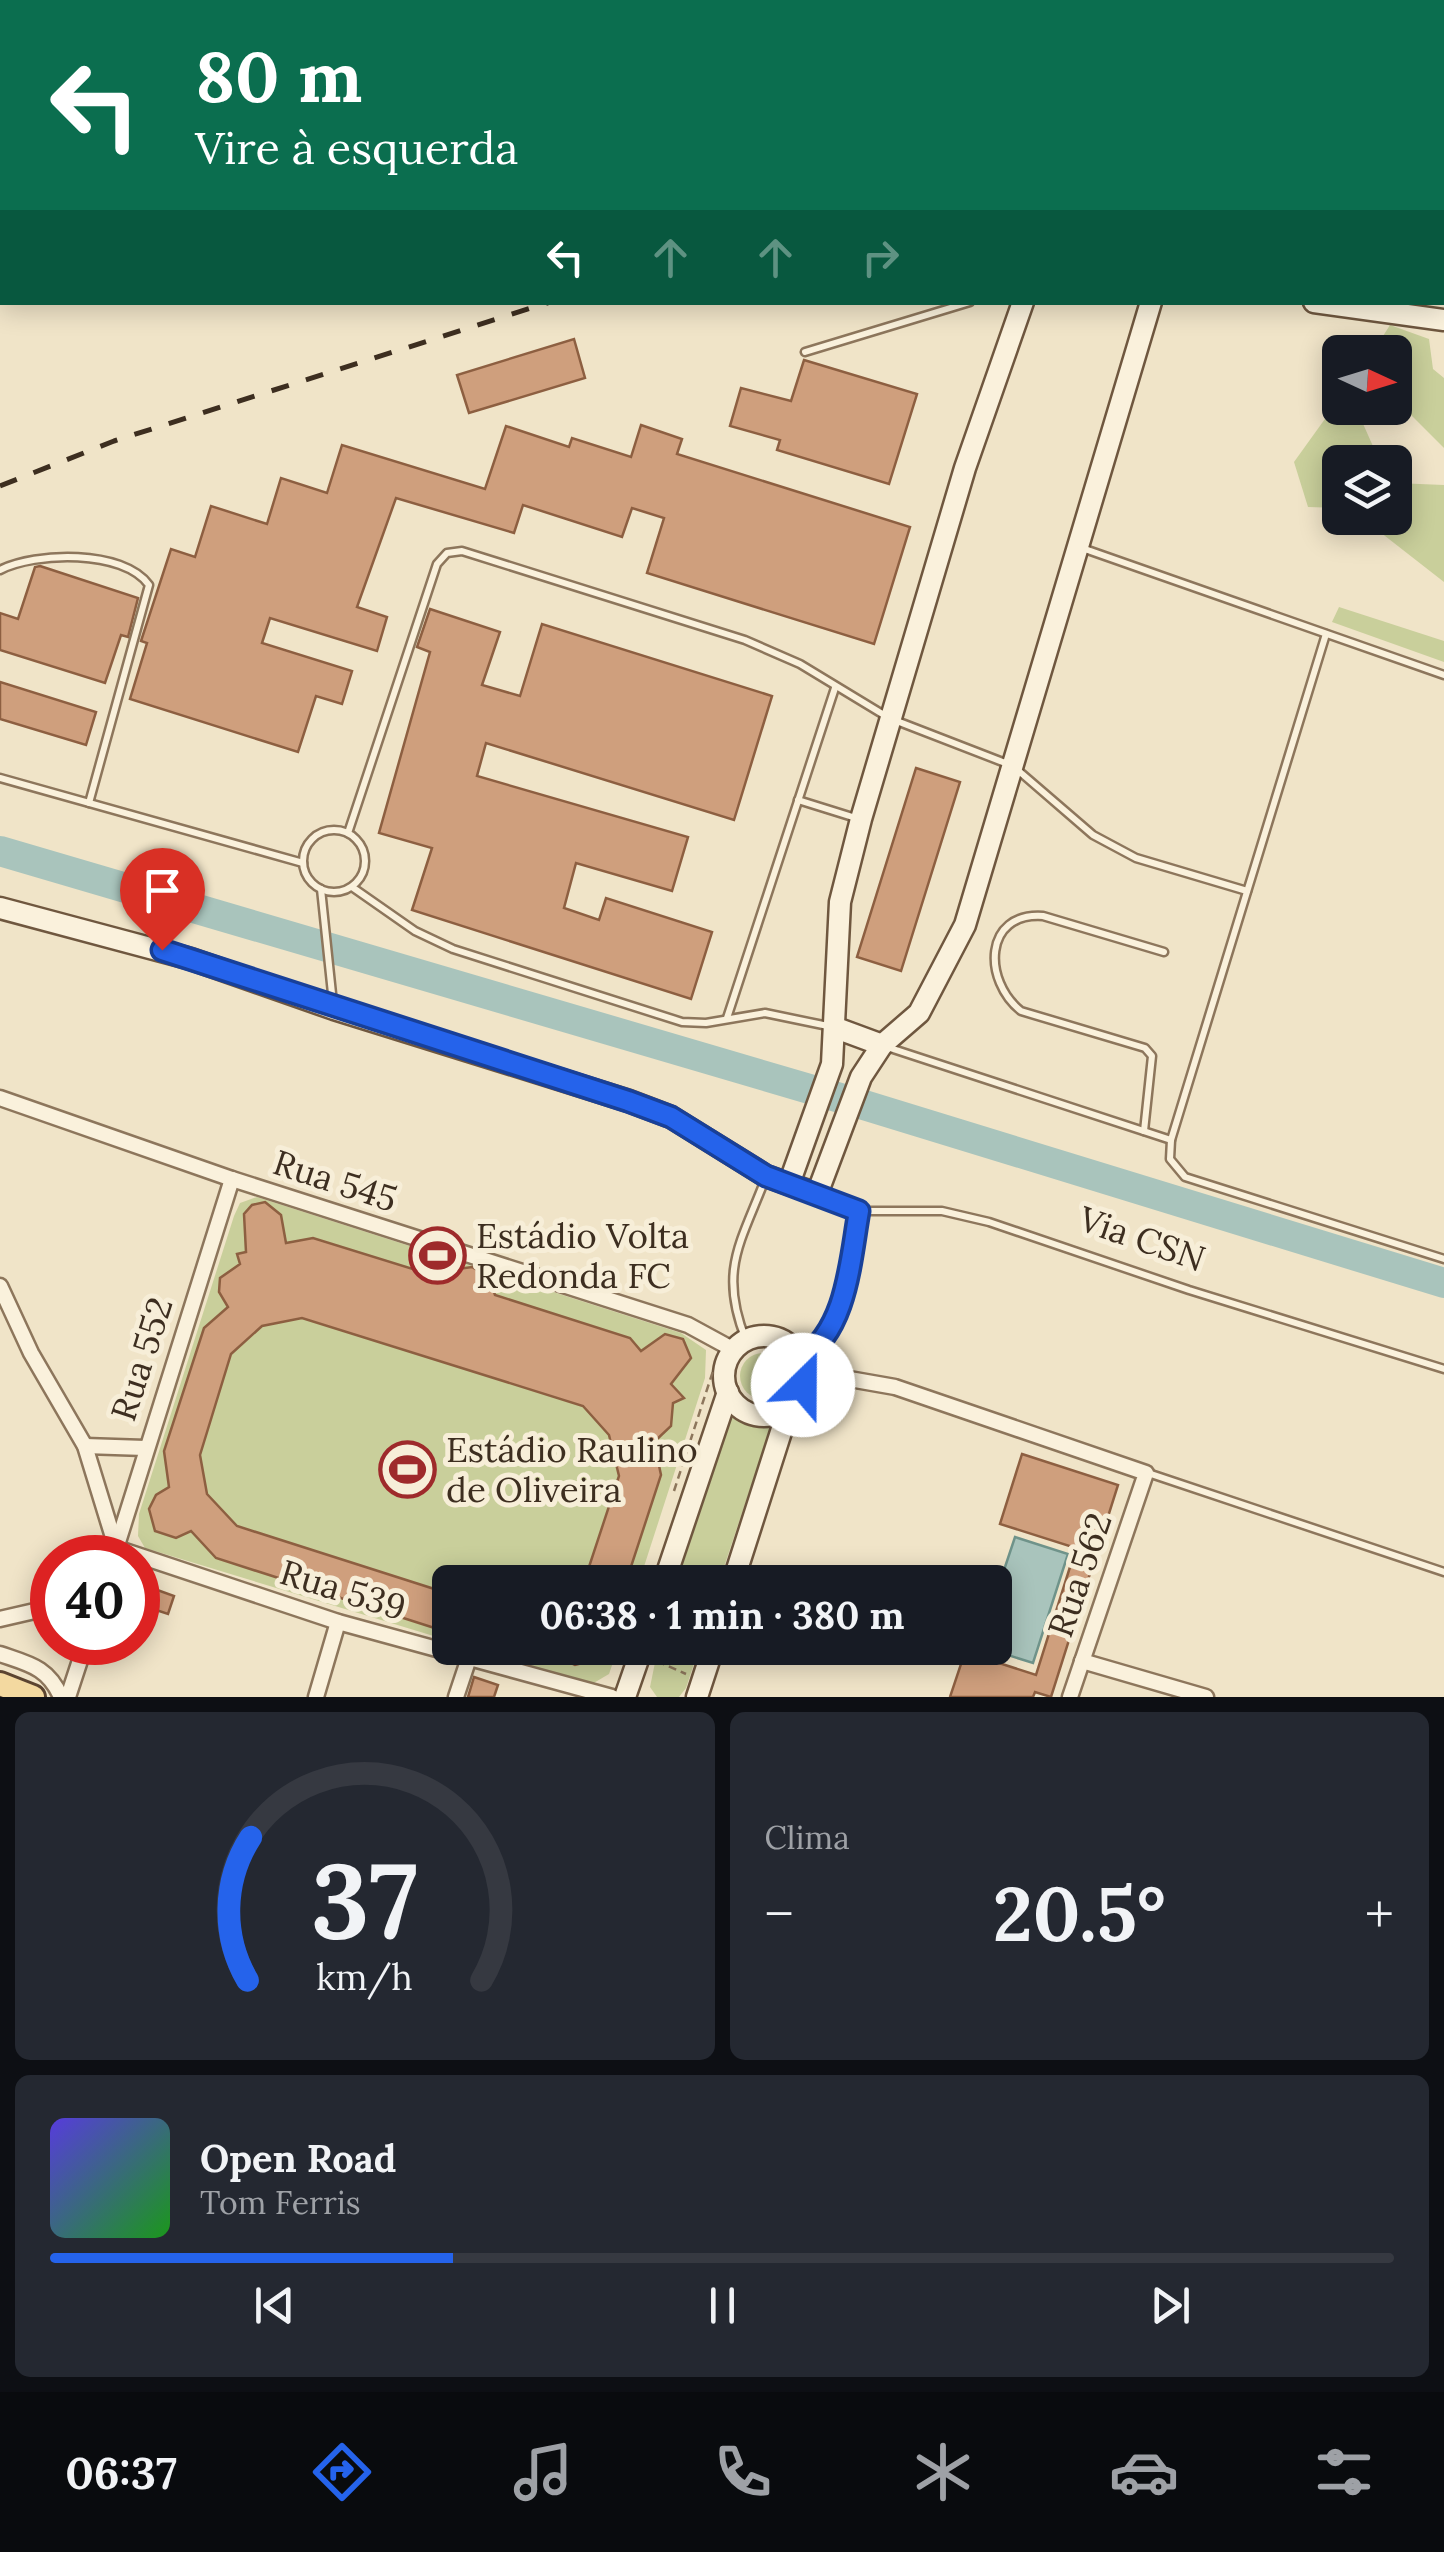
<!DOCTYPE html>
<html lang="pt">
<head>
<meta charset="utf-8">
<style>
	body { margin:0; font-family:Lora,serif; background:#242831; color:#f1f3f6; height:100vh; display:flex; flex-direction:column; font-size:38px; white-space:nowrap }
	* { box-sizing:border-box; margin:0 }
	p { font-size:32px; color:#9ea1a6 }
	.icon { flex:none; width:55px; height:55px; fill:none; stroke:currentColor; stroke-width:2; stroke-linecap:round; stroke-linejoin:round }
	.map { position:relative; height:1697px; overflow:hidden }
	.details { display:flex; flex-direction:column; gap:15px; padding:15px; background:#0d0f14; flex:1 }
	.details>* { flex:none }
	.hud { position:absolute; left:0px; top:0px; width:1445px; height:305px; box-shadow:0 5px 25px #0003; background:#0b6e4f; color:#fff; overflow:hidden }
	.needle { width:65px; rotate:94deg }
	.buttons { position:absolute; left:1322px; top:335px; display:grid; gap:20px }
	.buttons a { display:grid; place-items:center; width:90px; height:90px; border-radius:15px; background:#171b24; box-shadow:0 5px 25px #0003; font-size:50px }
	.speed { position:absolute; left:30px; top:1535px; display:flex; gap:20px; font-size:50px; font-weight:700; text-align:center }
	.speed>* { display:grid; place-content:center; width:130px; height:130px; border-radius:50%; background:#171b24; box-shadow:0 5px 25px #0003; line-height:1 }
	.speed .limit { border:15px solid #d22; background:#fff; color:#111 }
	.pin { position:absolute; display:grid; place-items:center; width:85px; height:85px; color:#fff; margin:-102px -42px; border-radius:50% 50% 50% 0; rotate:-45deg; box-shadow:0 0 10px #0007 }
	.pin .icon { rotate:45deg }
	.me { position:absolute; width:110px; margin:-55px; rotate:23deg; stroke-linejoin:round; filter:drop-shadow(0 0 8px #0008) }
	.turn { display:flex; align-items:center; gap:35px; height:210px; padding:0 30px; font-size:45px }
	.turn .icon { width:130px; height:130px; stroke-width:2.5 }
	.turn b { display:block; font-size:70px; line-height:85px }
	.lanes { display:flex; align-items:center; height:95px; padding:0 30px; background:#0003; justify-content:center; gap:50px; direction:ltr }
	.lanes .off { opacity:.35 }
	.big { font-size:75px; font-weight:700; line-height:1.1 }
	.details .tile { flex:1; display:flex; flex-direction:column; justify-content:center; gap:15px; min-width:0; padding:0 35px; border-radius:15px; background:#242831 }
	.details .dial { align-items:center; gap:0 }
	.dial svg { height:260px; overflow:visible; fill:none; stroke:#363941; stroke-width:7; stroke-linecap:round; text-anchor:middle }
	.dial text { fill:#f1f3f6; stroke:none }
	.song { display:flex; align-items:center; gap:30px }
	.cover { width:120px; height:120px; border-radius:15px; background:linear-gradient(135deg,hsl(250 70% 55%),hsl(120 70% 35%)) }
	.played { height:10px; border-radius:5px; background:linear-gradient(90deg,#2563eb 30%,#363941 30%) }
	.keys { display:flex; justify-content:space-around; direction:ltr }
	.heat { display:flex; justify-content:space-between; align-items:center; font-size:55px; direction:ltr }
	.details .tiles { flex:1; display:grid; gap:15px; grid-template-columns:1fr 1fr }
	.tile:last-child { grid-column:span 2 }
	.trip { position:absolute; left:432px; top:1565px; width:580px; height:100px; border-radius:15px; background:#171b24; box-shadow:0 5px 25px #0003; font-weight:700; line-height:100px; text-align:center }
	.tabs { display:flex; height:160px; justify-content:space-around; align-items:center; background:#090b0e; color:#9ea1a6 }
	.tabs .icon { width:70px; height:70px }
	.tabs .on { color:#2563eb }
	.tabs b { font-size:45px; color:#f1f3f6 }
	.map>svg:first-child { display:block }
	.green { fill:#c9cf9b }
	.water { fill:#a9c4bc; stroke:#6f938a; stroke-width:2.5 }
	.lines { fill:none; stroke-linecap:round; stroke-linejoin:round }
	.river { stroke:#a9c4bc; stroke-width:30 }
	.building { fill:#cf9f7d; stroke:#8d5f41; stroke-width:2.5 }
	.lane-casing { stroke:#8d765c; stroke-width:11 }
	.street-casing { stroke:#8d765c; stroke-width:19 }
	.secondary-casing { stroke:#6f573f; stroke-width:25 }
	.primary-casing { stroke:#5b4430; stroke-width:28 }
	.path { stroke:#8d765c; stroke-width:2.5; stroke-dasharray:8 5; stroke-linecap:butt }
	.lane { stroke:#faf1dc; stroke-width:6 }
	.street { stroke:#faf1dc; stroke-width:14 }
	.secondary { stroke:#faf1dc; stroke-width:20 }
	.primary { stroke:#f3d9a0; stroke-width:22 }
	.rail { stroke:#3d2e20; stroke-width:5; stroke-dasharray:18 18; stroke-linecap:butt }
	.route-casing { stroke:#184099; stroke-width:25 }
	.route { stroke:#2563eb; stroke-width:18 }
	.labels { text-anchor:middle; stroke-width:10; stroke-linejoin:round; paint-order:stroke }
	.street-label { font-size:35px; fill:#3d2e20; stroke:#f7eed8 }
	.poi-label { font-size:35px; fill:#3d2e20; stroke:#f7eed8; text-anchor:start }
</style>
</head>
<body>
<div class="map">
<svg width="1444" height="1697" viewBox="0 0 1444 1697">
	<rect width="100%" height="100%" fill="#f0e4c8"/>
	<g class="green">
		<path d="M1390,325L1429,339L1433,369L1444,378V448L1395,399V352H1373Z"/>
		<path d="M1340,398V408H1356L1380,462H1340V508L1308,507L1294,462Z"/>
		<path d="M1395,483L1444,485V582L1362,518H1395Z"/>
		<path d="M1339,607L1444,641V662L1332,622Z"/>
		<path d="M257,1197L681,1333L706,1350L705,1378L639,1582H450V1641L145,1548L138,1536L139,1514L234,1216L240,1203Z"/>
		<circle cx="763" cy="1376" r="23"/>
		<path d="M733,1414L754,1425L771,1426L719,1582H677Z"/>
		<path d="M470,1648H618L609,1674L592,1684Z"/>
		<path d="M658,1648H699L686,1688L679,1697H657L650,1687Z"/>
	</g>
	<path class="water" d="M1015,1537L1068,1554L1033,1663L986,1648H995V1597Z"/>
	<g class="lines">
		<path class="river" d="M0,851L864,1105L1444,1283"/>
	</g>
	<g class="building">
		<path d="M574,339L585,378L469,413L457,375Z"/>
		<path d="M804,360L917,394L889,484L777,450L780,440L730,426L741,388L791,401Z"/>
		<path d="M641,425L682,439L677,454L910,527L874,644L647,573L664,518L632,508L622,537L523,505L514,533L396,498L357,607L387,617L377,651L270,618L262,643L352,671L342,704L316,696L298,752L130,699L147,643L141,641L171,549L195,557L211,506L267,524L281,478L327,493L342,445L485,489L506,426L569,447L572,438L631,457Z"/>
		<path d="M40,566L138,598L128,637L121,635L105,683L0,650V613L18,619L35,567Z"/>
		<path d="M430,609L500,632L482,685L520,696L542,624L772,696L734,820L486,743L477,776L688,837L672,891L576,863L564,908L599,920L606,898L712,932L691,999L412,910L432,848L379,833L430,652L417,647Z"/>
		<path d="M0,682L96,712L86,745L0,719Z"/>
		<path d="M916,768L960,782L901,971L857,957Z"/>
		<path d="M265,1202L281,1215L286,1243L313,1238L445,1279L458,1269L472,1267L489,1277L495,1295L630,1338L641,1351L665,1334L683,1339L691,1358L671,1384L684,1398L673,1403L671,1426L654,1442L661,1475L626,1582H584L619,1476L609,1435L583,1406L302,1318L262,1326L231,1354L200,1455L207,1494L237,1526L450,1594V1633L216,1558L191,1531L176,1538L155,1531L149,1509L156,1495L169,1487L164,1451L204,1328L228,1307L219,1292L220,1278L240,1264L237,1254L246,1252L244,1214L252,1205Z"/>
		<path d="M1022,1454L1118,1485L1051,1697L1035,1692L1033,1697H950L965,1652L1036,1675L1076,1548L1000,1524Z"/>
		<path d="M138,1583L174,1596L168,1614L138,1604Z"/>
		<path d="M554,1648H604L590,1661L575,1665L562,1659Z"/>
		<path d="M474,1677L498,1685L494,1697H468Z"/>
	</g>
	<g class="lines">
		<defs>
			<g id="lane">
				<path d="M1137,0L1138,2"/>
				<path d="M1442,95L1444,94"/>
				<path d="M805,352L970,302"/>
				<path d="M1082,548L1444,675"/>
				<path d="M0,570C35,552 123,549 149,585L89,803"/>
				<path d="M1326,634L1171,1140L1170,1159L1185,1177L1444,1259"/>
				<path d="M0,778L303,863"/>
				<path d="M798,800L859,819"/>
				<circle cx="334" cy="861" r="31"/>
				<path d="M348,833L437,564L447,553L462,551L745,640L800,664L889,718L1013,766L1093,835L1136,858L1247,891"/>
				<path d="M352,887L415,931L453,949L682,1022L706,1023L765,1013L828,1026"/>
				<path d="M321,889L333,1003"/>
				<path d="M727,1018L835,688"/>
				<path d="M887,1047L1171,1140"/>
				<path d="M1144,1131L1152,1056L1145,1048L1021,1011C983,981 983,912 1043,916L1164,952"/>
				<path d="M822,1197L859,1211H942L989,1222L1189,1290L1444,1369"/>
				<path d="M746,1340C718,1270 741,1243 766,1177"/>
				<path d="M801,1359L828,1336L859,1211"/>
				<path d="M1148,1473L1444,1572"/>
			</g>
			<g id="street">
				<path d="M0,1098L232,1179L688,1325L734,1350"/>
				<path d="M0,1286L31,1353L85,1446L116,1547"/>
				<path d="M804,1371L895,1387L1146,1473L1070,1697"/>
				<path d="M85,1446L145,1448"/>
				<path d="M116,1548L338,1622L612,1697"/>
				<path d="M113,1558L232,1179"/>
				<path d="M0,1619L52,1607"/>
				<path d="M0,1654C29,1664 48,1667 61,1697"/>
				<path d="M1082,1661L1206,1697"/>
				<path d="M68,1697L86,1642"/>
				<path d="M316,1697L338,1622"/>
				<path d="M456,1697L469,1658"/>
			</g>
			<g id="secondary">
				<path d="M1314,302L1444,320"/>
				<path d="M0,908L191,959L334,1009L629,1101L671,1117L766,1176L817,1194L861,1077L882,1045L919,1013L965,925L1151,302"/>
				<path d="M836,1028L882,1045"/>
				<path d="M789,1184L832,1064L840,902L861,819L965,468L1023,302"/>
				<circle cx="764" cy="1376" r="40"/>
				<path d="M664,1582L728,1392"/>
				<path d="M733,1582L789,1407"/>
				<path d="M625,1697L642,1648"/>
				<path d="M697,1697L713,1648"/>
			</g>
			<path id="primary" d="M0,1684L33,1697"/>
		</defs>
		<use href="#lane" class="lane-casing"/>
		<use href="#street" class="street-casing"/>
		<use href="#secondary" class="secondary-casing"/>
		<use href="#primary" class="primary-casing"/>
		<g class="path">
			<path d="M808,1399L810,1390"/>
			<path d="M674,1491L714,1368"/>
			<path d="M688,1569L713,1579"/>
			<path d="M657,1661L686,1674"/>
		</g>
		<use href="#lane" class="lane"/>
		<use href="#street" class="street"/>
		<use href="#secondary" class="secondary"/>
		<use href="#primary" class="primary"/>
		<g class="rail">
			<path d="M29,2L31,0"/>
			<path d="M53,2L54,0"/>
			<path d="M103,2L104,0"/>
			<path d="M1442,11L1444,10"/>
			<path d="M0,71L2,65"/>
			<path d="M0,127L2,121"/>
			<path d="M0,253L2,247"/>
			<path d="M0,486L114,441L550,302"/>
		</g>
	</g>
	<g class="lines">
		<defs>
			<path id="route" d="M162,950L628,1101L671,1117L766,1176L859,1211C850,1262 847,1330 801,1359L803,1385"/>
		</defs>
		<use href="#route" class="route-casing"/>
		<use href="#route" class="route"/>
	</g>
	<defs>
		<symbol id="stadium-ring" viewBox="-11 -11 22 22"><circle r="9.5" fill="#f7eed8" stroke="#9e2a2b" stroke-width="1.5"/><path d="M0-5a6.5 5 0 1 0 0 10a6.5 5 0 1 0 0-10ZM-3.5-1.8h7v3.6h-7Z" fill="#9e2a2b"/></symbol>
	</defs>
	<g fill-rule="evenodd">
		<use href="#stadium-ring" x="406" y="1224" width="63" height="63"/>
		<use href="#stadium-ring" x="376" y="1438" width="63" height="63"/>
	</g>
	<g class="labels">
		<g class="street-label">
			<text transform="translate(335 1181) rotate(18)" y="12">Rua 545</text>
			<text transform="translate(1142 1239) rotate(19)" y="12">Via CSN</text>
			<text transform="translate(142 1359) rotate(-72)" y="12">Rua 552</text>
			<text transform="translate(1080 1575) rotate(-71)" y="12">Rua 562</text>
			<text transform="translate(343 1590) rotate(17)" y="12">Rua 539</text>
		</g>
		<g class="poi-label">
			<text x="476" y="1248">Estádio Volta<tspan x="476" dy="40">Redonda FC</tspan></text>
			<text x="446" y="1462">Estádio Raulino<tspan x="446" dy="40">de Oliveira</tspan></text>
		</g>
	</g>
</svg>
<div class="buttons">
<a><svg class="needle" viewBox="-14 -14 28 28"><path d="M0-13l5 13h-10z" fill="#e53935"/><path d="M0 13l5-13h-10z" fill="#9ea1a6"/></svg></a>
<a><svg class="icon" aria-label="layers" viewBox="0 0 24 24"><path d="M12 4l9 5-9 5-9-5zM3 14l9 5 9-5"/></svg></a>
</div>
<div class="speed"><div class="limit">40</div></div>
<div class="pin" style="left:162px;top:950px;background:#d93025"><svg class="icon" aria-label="arrive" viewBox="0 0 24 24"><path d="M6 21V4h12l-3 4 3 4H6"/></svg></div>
<svg class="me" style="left:803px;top:1385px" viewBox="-20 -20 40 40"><circle r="19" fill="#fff"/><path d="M0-13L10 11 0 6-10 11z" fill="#2563eb"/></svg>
<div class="trip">06:38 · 1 min · 380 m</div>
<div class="hud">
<div class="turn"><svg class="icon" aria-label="left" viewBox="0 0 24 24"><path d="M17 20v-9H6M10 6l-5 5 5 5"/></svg><div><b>80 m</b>Vire à esquerda</div></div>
<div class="lanes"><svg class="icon" aria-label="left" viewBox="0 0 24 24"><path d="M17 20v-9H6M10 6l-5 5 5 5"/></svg><svg class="icon off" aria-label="ahead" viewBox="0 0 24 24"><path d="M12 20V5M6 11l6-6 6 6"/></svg><svg class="icon off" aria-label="ahead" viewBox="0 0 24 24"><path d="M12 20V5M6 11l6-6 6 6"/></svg><svg class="icon off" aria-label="right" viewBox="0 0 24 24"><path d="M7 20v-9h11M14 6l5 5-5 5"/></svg></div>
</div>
</div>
<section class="details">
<div class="tiles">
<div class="tile dial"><svg viewBox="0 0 100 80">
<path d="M14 69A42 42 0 1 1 86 69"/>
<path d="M14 69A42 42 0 0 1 15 25" stroke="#2563eb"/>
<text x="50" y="56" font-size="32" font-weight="700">37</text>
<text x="50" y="72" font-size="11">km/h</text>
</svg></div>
<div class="tile"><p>Clima</p>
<div class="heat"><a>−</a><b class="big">20.5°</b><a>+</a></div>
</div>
<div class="tile">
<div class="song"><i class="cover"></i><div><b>Open Road</b><p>Tom Ferris</p></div></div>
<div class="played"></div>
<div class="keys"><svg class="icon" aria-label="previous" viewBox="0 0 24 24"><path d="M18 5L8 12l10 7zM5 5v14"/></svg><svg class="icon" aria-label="pause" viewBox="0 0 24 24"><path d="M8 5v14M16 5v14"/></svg><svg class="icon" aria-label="next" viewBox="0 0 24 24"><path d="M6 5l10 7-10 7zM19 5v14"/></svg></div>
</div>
</div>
</section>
<nav class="tabs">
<b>06:37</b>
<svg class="icon on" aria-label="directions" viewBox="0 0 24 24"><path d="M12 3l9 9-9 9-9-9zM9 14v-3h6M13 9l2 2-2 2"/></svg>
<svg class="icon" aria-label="music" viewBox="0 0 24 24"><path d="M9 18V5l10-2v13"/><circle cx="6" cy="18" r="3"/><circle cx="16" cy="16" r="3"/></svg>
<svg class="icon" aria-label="phone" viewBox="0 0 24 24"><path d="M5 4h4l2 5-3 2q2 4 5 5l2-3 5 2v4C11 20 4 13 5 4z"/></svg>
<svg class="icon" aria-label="climate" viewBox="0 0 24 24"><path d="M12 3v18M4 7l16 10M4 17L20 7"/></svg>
<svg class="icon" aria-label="car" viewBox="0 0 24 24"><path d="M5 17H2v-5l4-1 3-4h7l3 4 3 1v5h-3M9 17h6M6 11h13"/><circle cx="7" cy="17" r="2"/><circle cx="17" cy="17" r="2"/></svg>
<svg class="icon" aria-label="filters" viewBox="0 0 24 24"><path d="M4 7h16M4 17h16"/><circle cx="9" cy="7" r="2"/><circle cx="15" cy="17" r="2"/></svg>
</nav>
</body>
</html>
